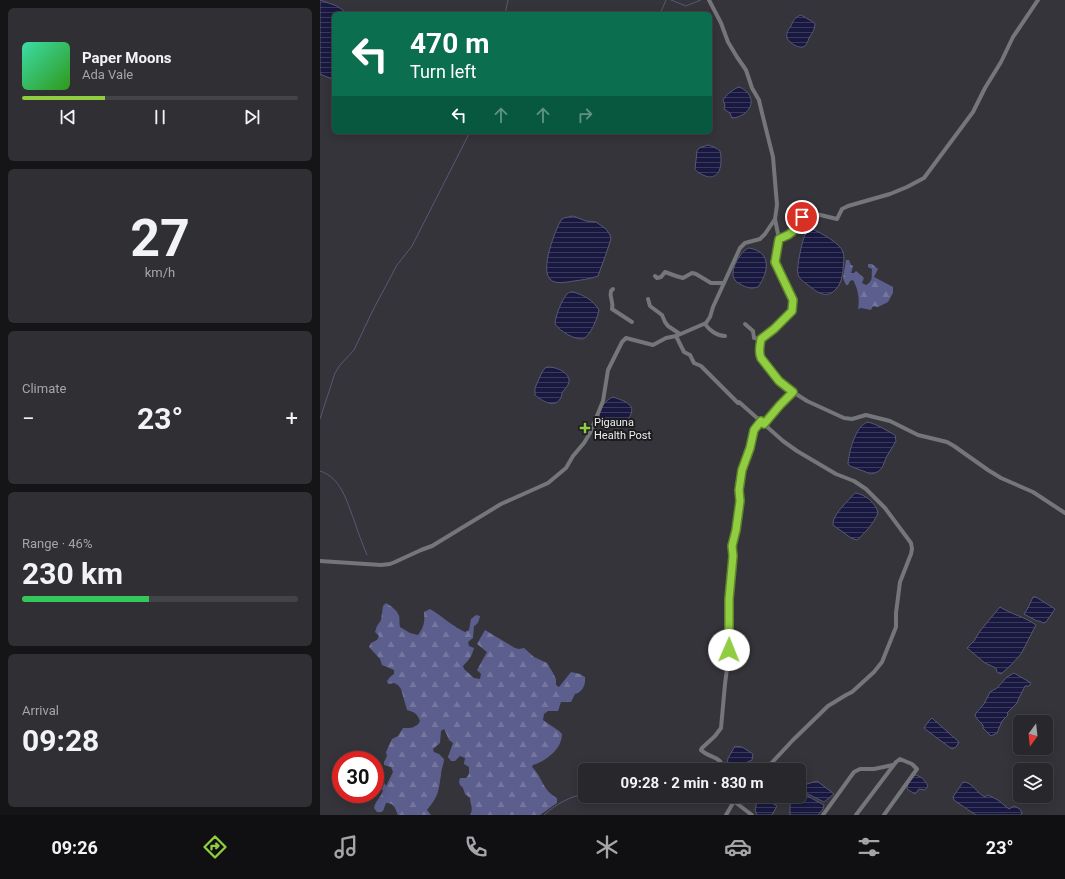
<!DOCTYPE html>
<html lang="en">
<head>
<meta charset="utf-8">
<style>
	body { margin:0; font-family:Roboto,sans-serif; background:#2f2f34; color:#f1f3f6; height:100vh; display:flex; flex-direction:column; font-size:15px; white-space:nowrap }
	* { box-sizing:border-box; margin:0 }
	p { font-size:13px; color:#a4a5a9 }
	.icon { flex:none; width:22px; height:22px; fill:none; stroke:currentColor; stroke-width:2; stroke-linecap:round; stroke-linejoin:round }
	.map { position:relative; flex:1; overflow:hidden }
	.sheet { display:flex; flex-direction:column; gap:8px; padding:8px; background:#151518; width:320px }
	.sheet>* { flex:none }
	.banner { position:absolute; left:12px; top:12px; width:380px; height:122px; border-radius:6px; box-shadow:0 2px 10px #0003,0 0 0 1px #434448; background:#0b6e4f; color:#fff; overflow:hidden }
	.needle { width:26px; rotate:195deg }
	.fabs { position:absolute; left:693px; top:715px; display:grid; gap:8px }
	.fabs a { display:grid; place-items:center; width:40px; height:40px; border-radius:6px; background:#27272c; box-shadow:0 2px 10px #0003,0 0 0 1px #434448; font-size:20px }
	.speed { position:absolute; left:12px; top:751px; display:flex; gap:8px; font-size:20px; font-weight:700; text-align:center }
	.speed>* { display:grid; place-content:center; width:52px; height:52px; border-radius:50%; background:#27272c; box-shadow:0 2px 10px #0003,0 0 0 1px #434448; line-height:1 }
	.speed .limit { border:6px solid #d22; background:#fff; color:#111 }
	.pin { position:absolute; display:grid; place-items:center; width:34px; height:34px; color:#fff; margin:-17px; border:2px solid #fff; border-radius:50%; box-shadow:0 1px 4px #0007 }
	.me { position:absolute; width:44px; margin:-22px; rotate:1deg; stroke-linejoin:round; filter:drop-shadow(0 0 3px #0008) }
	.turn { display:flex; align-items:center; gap:14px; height:84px; padding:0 12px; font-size:18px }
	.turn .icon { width:52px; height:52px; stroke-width:2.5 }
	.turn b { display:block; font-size:28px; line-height:34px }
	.lanes { display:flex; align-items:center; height:38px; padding:0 12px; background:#0003; justify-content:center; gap:20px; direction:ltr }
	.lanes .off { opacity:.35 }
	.big { font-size:30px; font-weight:700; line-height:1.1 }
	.sheet .tile { flex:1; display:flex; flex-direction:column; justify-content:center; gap:6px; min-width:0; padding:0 14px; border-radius:6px; background:#2f2f34 }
	.sheet .dial { align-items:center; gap:0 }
	.dial b { font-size:52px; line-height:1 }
	.song { display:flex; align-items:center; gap:12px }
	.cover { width:48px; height:48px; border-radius:6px; background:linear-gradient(135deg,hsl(160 70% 55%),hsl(110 70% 35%)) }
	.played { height:4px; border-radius:2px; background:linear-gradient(90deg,#90cd41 30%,#434448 30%) }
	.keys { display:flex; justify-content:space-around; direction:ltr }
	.heat { display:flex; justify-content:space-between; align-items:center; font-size:22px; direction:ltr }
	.charge { height:6px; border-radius:3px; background:linear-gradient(90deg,#34c759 46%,#434448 0) }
	.trip { position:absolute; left:258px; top:763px; width:228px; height:40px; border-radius:6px; background:#27272c; box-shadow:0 2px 10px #0003,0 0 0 1px #434448; font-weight:700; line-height:40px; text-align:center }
	.tabs { display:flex; height:64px; justify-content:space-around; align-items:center; background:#101012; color:#a4a5a9 }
	.tabs .icon { width:28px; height:28px }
	.tabs .on { color:#90cd41 }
	.tabs b { font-size:18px; color:#f1f3f6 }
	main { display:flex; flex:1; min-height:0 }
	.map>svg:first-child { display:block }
	.forest { fill:url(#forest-firs) }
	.water { fill:url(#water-rules); stroke:#585875 }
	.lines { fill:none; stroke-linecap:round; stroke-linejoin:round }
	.stream { stroke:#585875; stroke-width:1 }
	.minor { stroke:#757679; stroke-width:4 }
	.route-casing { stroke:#5e852a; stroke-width:10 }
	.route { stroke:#90cd41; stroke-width:7 }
	.poi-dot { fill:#90cd41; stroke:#1c1c1f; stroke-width:1.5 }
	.labels { text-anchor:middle; stroke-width:4; stroke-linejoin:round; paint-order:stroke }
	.poi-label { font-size:11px; fill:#ecedf0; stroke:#1c1c1f; text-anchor:start }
</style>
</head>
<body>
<main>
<section class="sheet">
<div class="tile">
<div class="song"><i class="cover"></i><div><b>Paper Moons</b><p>Ada Vale</p></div></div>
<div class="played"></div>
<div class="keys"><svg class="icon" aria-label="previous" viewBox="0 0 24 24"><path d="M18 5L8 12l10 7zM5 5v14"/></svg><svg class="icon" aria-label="pause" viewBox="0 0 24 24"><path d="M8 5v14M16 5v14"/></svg><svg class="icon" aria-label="next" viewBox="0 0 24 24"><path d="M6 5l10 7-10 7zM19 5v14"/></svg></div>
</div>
<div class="tile dial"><b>27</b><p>km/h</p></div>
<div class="tile"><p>Climate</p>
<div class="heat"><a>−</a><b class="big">23°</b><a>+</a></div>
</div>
<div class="tile"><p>Range · 46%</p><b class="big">230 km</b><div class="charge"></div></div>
<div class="tile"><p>Arrival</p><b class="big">09:28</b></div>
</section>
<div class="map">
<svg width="745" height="815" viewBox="0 0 745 815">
	<defs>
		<pattern id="forest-firs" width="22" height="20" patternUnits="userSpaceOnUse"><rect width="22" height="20" fill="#5c5f8e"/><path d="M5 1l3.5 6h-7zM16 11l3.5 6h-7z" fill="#74769e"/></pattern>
		<pattern id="water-rules" width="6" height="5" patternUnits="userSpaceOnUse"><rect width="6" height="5" fill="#191840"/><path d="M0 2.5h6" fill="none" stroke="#3b3a5c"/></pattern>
	</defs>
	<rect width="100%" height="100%" fill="#34343a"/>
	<g class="forest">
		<path d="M526,260H529L531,265L533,266L531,273H534L536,271L544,278L542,283L546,285C554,281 551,276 552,269L548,267V264H552L558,269L554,277L573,287V293L568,302L558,307L553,306L551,310L541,308L538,309C540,300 538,288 533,280L530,281L528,285H526L523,278Z"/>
		<path d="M66,603C71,606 77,610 79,616C80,619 79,623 80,627L90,633L98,635C104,627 105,621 104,612L110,609C122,616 133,627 145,632L149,630L151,619L156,615L160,616C159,621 158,624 154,626L153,638L148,642L149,646L154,648C152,656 149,660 143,666L144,669L154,678L160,679L161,674L157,670L167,652L157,644L165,630L195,648L199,649L204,648L214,657L227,663L233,673L236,679V685L239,687L251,672L260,674L265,677C266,684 263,692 255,694L251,702H241L238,711H228L224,714L223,720L239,731L242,734C242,749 226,761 213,765L212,767C223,778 222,790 237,798V803L220,815H150C154,808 150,805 150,798L145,794L143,788L140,785L139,782L140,778H146L149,774V767L144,764L145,758L140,756L135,761H131L128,757L133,743L129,740L126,733L124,729L121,731L120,743L113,749L114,752L119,754L124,759C124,764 121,769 121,775C118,793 119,795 107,810L111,815H78C75,809 75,803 66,803L63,811L61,812H57L54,808C56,799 61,798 63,790L58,789L56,782L59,779L63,781L66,786L73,772L71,767L64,765V762L67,756L66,752L72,739L78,736L83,728C91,728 97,728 100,721C97,713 94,712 87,710L81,689L78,685L74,683L68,684L67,681L70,677L74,674V670L62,665L60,659L49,647L51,643L57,640L59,636L55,632L57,626L61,620L63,606Z"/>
	</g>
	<g class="water">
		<path d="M0,0L17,6L28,14H14V78L12,79L0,74Z"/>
		<path d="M481,15L493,22L495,24C495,30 492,33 489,38C488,41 487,44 485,46C480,50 469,43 467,38C466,33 468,30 471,26C473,21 475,17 481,15Z"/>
		<path d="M419,87C432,92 436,105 424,114C420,116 417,118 412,118L410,113L404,109L405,105L403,100C406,95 413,89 419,87Z"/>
		<path d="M388,145C392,146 397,148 400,151C401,154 401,158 401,161C401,172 395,181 383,175C379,173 377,172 375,169L377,151L379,148Z"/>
		<path d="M253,216L266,221L276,222L286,229L290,235L291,239L286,254L278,276C270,279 261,280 254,281C247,282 235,285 230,279C220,269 235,231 241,220L244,218Z"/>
		<path d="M492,229C501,233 520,243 523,252C525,258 523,265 523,271C522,277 521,283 517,288C507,300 498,293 488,285C484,282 479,279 478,274C476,269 482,241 485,235C487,232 489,231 492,229Z"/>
		<path d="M429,248C452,252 449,272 438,287C431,289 427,288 420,284C418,283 416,282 415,280C408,272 421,250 429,248Z"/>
		<path d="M253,292C264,295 273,300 279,310C277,319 271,335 263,339C253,339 241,332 235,324C235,317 242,299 247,294C250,292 249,292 253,292Z"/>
		<path d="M228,367C236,367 250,372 249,382C248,387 244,389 242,393C241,395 242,398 240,399C234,409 221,400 215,395V388L222,372L225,368Z"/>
		<path d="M293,397C308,402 319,406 306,422C299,431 295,429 285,423C283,421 280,419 279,416C278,409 287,399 293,397Z"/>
		<path d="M548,422C559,425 565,430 575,435L576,441C573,446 570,451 567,456C562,466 564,471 551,474L530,466L528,464C529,452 535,426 548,422Z"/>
		<path d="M535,493C545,494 556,503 558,513C554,523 545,533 537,540L531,538L513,525C512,515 528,501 535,493Z"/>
		<path d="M713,597H716L735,609L726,622L723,623L720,621H717L704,614C708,609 710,603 713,597Z"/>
		<path d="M680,607C691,614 705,617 716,625L701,654L691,665L681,674L677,672L676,668L665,663L647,648L654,641L660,631Z"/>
		<path d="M694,673L711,683L709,686H705L699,698L697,703L687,713L688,715L682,721L677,733L671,736L663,728V725L658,720L655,716L656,713L664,704L670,692L677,688L687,677Z"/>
		<path d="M612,718L639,742L636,747L632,749L617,738L604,728L608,722Z"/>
		<path d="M415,746L422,747L433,754L432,760L419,766H407L408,758Z"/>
		<path d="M594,775C601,776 604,779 608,786L605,790L599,789L595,794L587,789C587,784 591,779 594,775Z"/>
		<path d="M497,781L514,794L504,802L484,792L479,787L480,784L482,783L487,784Z"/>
		<path d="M643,782C653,782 656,793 665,797L668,795L678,800L689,809L694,806L700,809L702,813L701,815H656L638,803L634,800L633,797Z"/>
		<path d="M479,789L482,793L504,805L503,809L498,815H470V805L474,796H479Z"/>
		<path d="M444,798L457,806L452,815H437L435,810L437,801Z"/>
	</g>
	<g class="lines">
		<g class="stream">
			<path d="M351,0L366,6L381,0"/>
			<path d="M185,14L188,0"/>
			<path d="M340,14L346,0"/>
			<path d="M0,419L15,373L20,365L34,350L53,310L77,265L92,246L150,132"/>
			<path d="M0,471C21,477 27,502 34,520C38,532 42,543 47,555"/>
			<path d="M420,770L445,764"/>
			<path d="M224,815C235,805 250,796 265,794"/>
		</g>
		<g class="minor">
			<path d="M389,0L401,23L408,42L417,57L426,70L432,88L439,100L442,113L453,157L457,205L455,219L459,239L455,262L473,300V311L454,329L441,339C440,346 438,352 441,358L459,381L473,392"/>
			<path d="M459,239L472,232L480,220L485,216L492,213L517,219L522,209L528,206L570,194L587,187L604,178L653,112L665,88L681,62L693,37L718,0"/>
			<path d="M335,276L337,278L341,277L345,272L356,276L363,278L372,273L376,274L391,283H403"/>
			<path d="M293,289L291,291C289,298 294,301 292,309L312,322"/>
			<path d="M328,299L330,306L342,315L345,322L348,326L360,334"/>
			<path d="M385,324C389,330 397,336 405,336"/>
			<path d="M425,324L433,331L434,338L441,339"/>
			<path d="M356,336L364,352L370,355L374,363L381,366L418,403L419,402L463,441L477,451L516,474L534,481L546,489L565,508L591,543L592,549L591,554L580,582L576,613V627L562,662L554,672L532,692L526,695L508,706L473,740L445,770"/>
			<path d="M444,424L460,405L473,392L487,401L524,418L532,419L546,415L570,421L598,435L627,442L634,446L668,470L681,478L713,492L745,513"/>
			<path d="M0,561L61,565L70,564L75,562L101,550L112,546L181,504L228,483L246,468L253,456L264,443L270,433L283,401L288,370L302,342L306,338L333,345L346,338L356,336L386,323L390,317L393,307L420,248L425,243L440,239L445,234L455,219"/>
			<path d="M403,770C402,755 390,759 381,750L382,748L395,736L401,728L405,684L408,661L409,640V599L413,556L412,546L416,530L420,501L419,490L422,470L430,448L434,430L441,421"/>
			<path d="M415,802L432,815"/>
			<path d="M406,815L413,803L420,796"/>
			<path d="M503,815L534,772L540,769H554L573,765"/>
			<path d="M536,815L576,762L580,759L592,764L597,769L564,815"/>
		</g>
	</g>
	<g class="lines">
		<defs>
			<path id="route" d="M409,650V599L413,556L412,546L416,530L420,501L419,490L422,470L430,448L434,430L441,421L444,424L460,405L473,392L459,381L441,358C438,352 440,346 441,339L454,329L472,311L473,300L455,262L459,239L468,235L472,232L482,217"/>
		</defs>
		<use href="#route" class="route-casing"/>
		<use href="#route" class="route"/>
	</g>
	<path class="poi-dot" d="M263 422h4v4h4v4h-4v4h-4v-4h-4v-4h4z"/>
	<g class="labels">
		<g class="poi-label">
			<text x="274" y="426">Pigauna<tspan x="274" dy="13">Health Post</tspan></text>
		</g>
	</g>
</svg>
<div class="fabs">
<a><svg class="needle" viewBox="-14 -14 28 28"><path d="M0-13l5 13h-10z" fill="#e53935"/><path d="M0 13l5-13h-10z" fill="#a4a5a9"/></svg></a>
<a><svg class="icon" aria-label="layers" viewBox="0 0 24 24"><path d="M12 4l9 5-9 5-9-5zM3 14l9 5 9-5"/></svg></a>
</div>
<div class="speed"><div class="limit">30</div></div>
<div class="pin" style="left:482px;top:217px;background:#d93025"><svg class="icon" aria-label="arrive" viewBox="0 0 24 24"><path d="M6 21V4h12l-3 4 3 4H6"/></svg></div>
<svg class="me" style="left:409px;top:650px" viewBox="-20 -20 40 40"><circle r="19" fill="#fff"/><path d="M0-13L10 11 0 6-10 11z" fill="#90cd41"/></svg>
<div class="trip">09:28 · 2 min · 830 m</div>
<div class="banner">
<div class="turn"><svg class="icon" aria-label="left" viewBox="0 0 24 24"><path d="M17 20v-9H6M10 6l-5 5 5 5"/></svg><div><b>470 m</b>Turn left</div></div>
<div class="lanes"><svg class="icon" aria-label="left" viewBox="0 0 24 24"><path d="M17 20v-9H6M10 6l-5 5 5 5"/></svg><svg class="icon off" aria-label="ahead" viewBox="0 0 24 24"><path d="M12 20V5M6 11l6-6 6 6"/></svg><svg class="icon off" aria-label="ahead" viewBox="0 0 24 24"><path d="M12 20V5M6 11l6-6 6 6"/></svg><svg class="icon off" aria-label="right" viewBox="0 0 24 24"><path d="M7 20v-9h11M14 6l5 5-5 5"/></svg></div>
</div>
</div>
</main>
<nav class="tabs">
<b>09:26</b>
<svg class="icon on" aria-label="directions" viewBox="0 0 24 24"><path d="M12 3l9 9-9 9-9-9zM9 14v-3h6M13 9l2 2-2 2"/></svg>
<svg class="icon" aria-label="music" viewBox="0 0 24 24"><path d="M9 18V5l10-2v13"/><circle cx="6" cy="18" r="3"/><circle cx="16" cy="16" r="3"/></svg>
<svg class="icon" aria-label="phone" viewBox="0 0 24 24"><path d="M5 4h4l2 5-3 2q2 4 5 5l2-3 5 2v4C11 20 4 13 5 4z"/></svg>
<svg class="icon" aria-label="climate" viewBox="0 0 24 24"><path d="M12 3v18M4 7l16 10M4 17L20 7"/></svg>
<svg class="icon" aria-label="car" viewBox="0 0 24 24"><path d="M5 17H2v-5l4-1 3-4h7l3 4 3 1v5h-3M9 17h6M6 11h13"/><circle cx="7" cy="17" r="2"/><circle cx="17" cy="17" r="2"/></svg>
<svg class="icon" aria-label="filters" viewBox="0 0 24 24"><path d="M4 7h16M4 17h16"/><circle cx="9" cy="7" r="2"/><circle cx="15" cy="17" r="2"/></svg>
<b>23°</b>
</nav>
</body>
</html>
